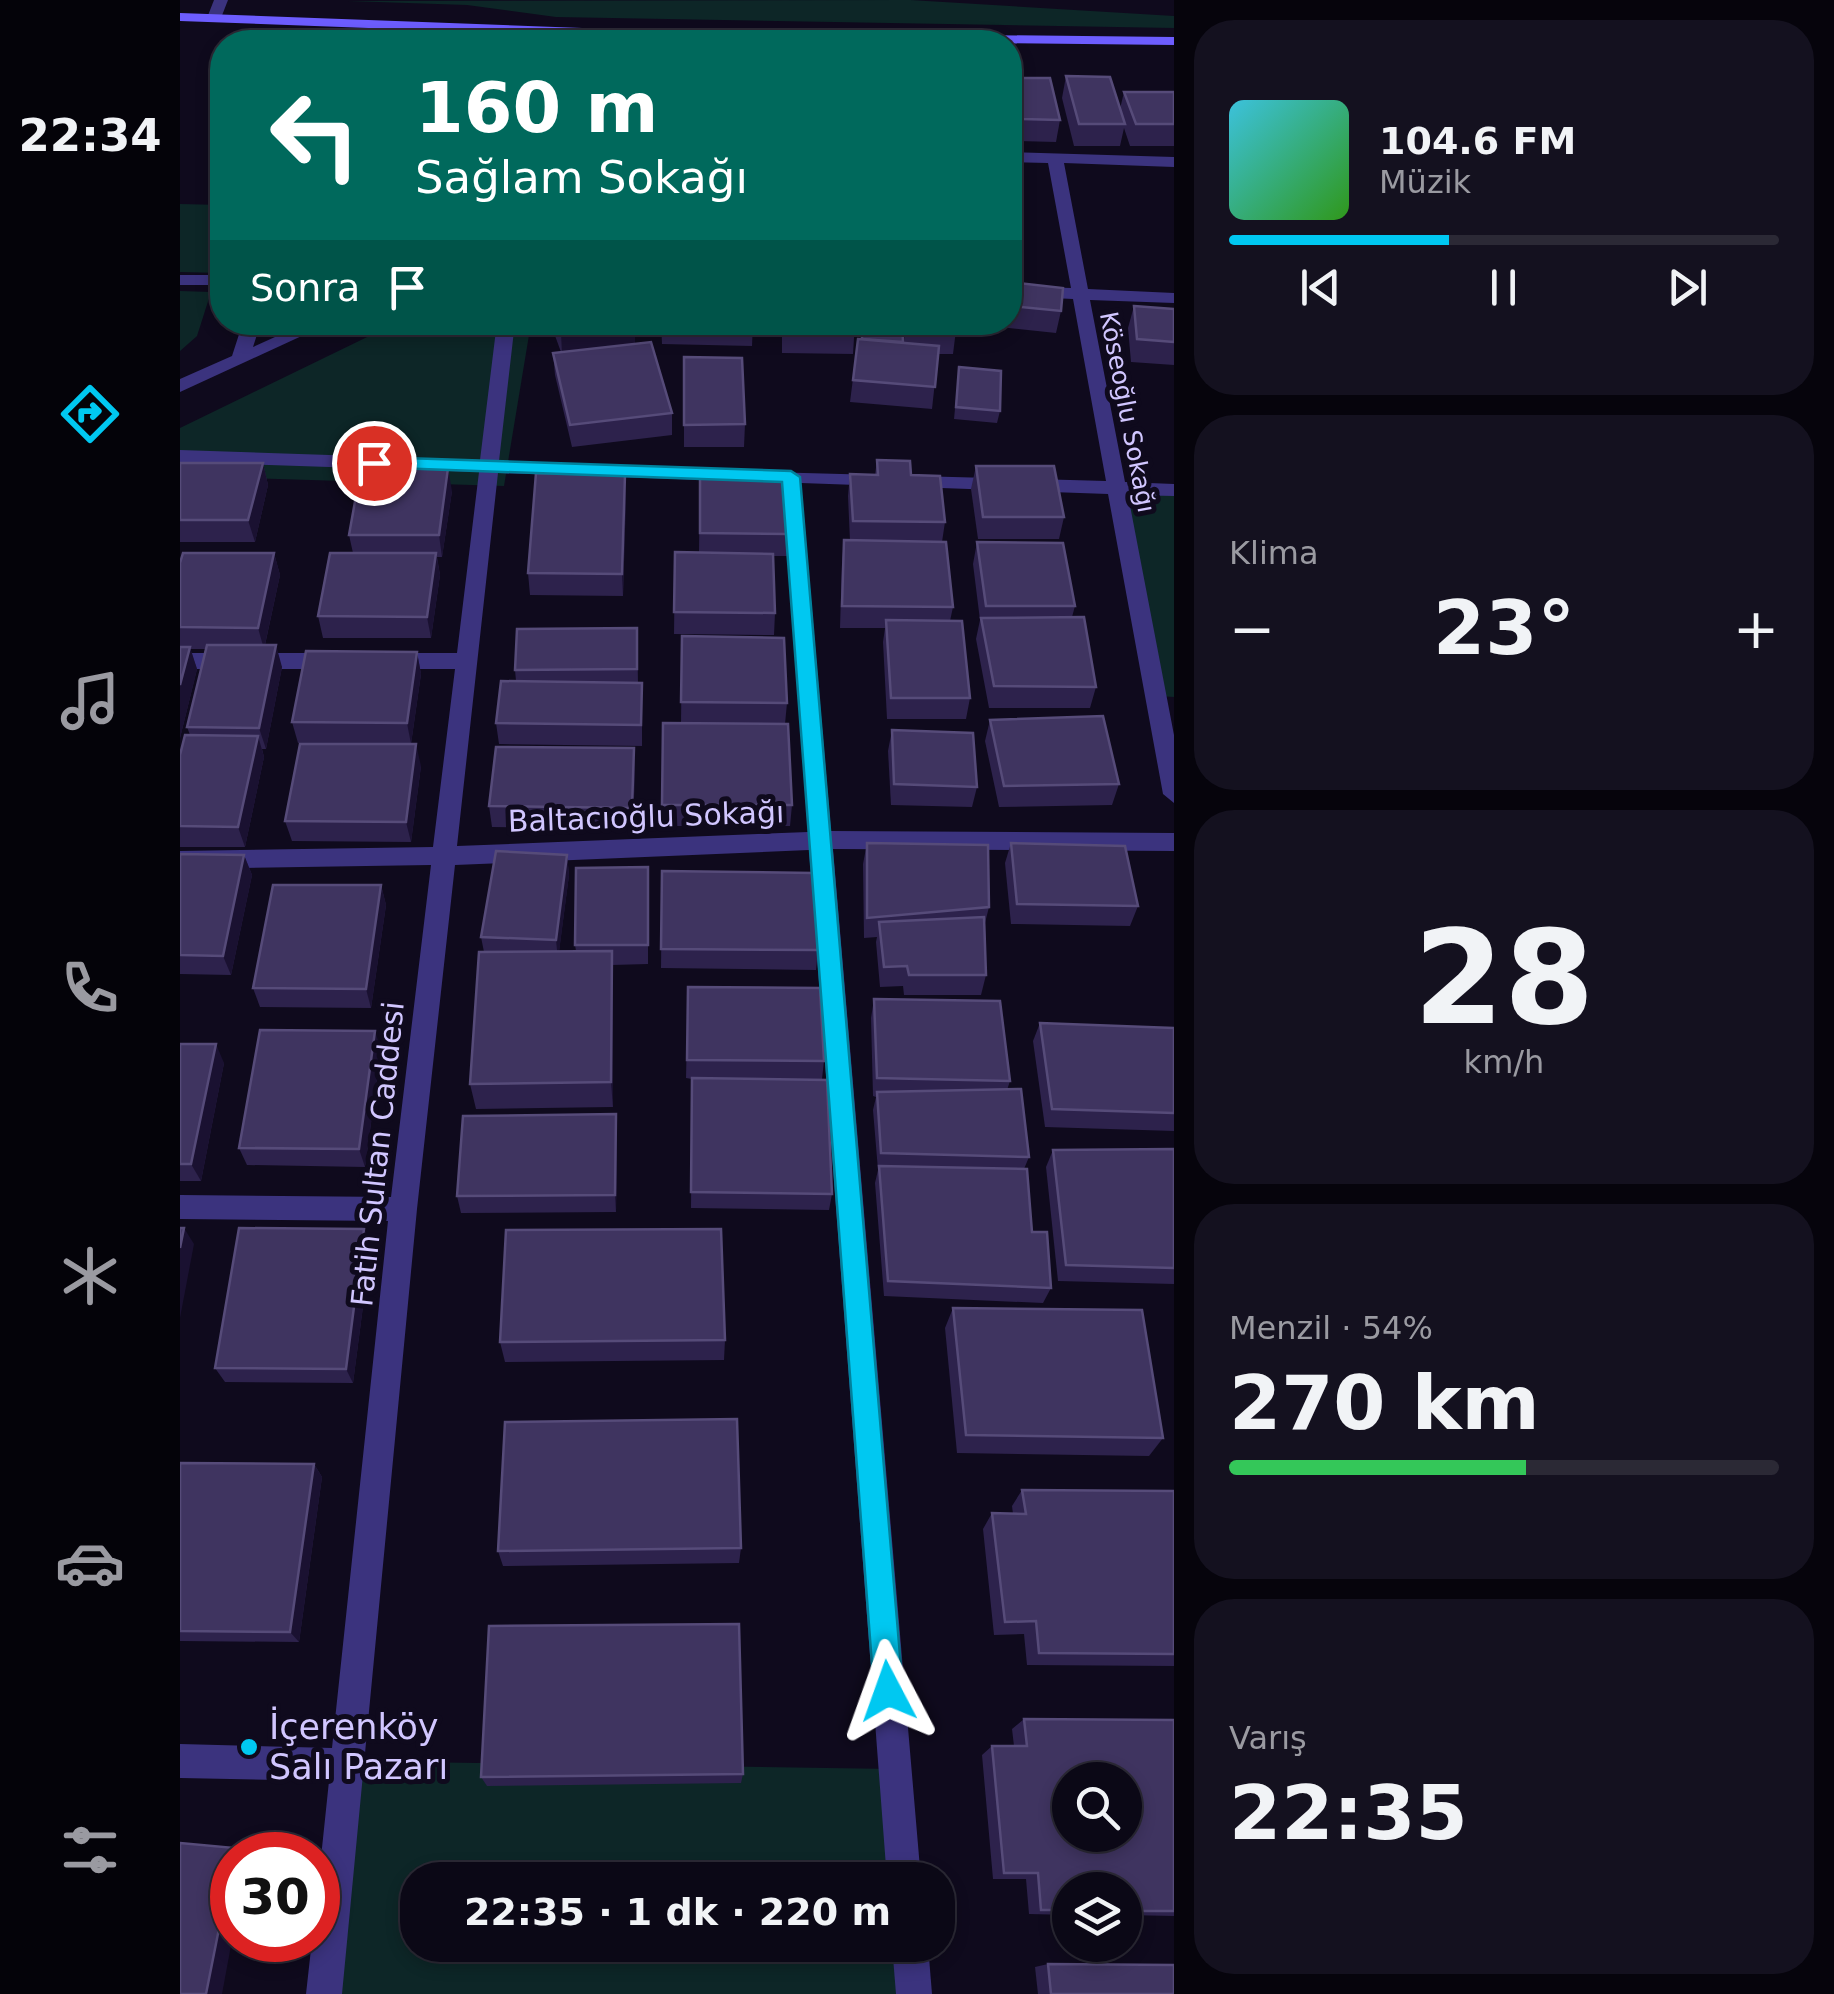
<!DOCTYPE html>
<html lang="tr">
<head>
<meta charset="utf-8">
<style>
	body { margin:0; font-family:"DejaVu Sans",sans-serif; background:#14111f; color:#f1f3f6; height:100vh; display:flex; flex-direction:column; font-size:38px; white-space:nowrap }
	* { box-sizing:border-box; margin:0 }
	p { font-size:32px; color:#9a9aa1 }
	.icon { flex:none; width:55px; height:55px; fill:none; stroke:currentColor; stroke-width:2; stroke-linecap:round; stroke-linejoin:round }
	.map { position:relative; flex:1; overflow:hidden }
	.drawer { display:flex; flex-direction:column; gap:20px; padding:20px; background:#06040c; width:660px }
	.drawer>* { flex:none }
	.guide { position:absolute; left:30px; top:30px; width:812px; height:305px; border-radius:40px; box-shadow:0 5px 15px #0003,0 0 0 2px #2b2935; background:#00695c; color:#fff; overflow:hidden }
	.controls { position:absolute; left:872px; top:1762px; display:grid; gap:20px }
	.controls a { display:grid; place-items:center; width:90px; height:90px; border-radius:50%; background:#0b0816; box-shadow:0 5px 15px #0003,0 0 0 2px #2b2935; font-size:50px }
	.speed { position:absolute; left:30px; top:1832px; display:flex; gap:20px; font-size:50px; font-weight:700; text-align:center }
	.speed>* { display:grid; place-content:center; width:130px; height:130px; border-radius:50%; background:#0b0816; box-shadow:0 5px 15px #0003,0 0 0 2px #2b2935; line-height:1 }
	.speed .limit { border:15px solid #d22; background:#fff; color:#111 }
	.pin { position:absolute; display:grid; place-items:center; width:85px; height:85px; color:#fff; margin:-42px; border:5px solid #fff; border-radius:50%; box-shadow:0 2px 10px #0007 }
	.me { position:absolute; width:110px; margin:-55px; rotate:356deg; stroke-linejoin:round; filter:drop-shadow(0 0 8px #0008) }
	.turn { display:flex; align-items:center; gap:35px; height:210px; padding:0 40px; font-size:45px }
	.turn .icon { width:130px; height:130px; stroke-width:2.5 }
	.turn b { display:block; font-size:70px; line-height:85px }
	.then { display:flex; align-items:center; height:95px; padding:0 40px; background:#0003; gap:20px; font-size:38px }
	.big { font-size:75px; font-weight:700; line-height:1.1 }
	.drawer .card { flex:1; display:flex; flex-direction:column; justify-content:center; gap:15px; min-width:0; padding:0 35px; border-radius:40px; background:#14111f }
	.drawer .dial { align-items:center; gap:0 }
	.dial b { font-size:130px; line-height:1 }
	.song { display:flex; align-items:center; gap:30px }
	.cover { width:120px; height:120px; border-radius:15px; background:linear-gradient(135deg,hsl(190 70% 55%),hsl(110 70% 35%)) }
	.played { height:10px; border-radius:5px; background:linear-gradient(90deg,#00c8f1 40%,#2b2935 40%) }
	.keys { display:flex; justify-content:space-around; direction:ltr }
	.heat { display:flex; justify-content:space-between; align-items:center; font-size:55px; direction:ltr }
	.charge { height:15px; border-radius:8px; background:linear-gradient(90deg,#34c759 54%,#2b2935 0) }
	.trip { position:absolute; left:220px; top:1862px; width:555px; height:100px; border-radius:40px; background:#0b0816; box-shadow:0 5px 15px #0003,0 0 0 2px #2b2935; font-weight:700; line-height:100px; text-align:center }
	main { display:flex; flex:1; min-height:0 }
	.tabs { display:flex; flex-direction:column; width:180px; justify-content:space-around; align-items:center; background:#040309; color:#9a9aa1 }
	.tabs .icon { width:70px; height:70px }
	.tabs .current { color:#00c8f1 }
	.tabs b { font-size:45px; color:#f1f3f6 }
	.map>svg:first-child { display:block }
	.green { fill:#0d2627 }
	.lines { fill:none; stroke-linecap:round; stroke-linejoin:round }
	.street { fill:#3b337e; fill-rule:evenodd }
	.secondary { fill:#6d5dff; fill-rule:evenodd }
	.wall { fill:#2d224c }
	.shaded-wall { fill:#1a1131 }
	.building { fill:#3f3460; stroke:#564b79; stroke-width:2.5; fill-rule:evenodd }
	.route { fill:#00c8f1; stroke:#00829d; stroke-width:2.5 }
	.poi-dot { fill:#00c8f1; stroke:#0f0a1d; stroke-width:4 }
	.labels { text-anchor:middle; stroke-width:10; stroke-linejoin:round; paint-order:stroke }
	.far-street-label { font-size:25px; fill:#d1c6ff; stroke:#0f0a1d }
	.street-label { font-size:30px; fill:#d1c6ff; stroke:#0f0a1d }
	.near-poi-label { font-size:35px; fill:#d1c6ff; stroke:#0f0a1d; text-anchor:start }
</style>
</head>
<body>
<main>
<nav class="tabs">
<b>22:34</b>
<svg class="icon current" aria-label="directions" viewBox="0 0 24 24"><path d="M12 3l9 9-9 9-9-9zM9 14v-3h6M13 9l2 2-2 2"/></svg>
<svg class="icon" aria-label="music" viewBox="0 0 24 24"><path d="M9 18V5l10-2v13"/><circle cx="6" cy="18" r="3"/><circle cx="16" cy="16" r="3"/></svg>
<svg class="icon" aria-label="phone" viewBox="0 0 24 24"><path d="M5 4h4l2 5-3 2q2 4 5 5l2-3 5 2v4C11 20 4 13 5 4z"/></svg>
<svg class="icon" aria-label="climate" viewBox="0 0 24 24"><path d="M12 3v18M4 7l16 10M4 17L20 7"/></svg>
<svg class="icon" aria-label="car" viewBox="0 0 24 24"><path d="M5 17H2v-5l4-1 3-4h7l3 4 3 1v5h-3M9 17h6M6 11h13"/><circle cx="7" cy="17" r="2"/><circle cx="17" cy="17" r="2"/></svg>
<svg class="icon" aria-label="filters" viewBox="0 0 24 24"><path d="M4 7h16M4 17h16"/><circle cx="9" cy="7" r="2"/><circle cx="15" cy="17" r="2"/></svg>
</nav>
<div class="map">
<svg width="994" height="1994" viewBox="0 0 994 1994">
	<rect width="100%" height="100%" fill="#0f0a1d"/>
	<g class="green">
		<path d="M730,0L994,16V28L376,17L287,5L168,1Z"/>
		<path d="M0,204L42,205V273L0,272Z"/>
		<path d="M0,291L31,292L17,336L0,351Z"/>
		<path d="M216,323H351L324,486L0,476V428Z"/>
		<path d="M937,488L994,490V697L978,696Z"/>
		<path d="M166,1761L713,1769L720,1880H238V1945H724L727,1994H138Z"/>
	</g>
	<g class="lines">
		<g class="street">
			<path d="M34,0H48L41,18L34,22L27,18Z"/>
			<path d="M171,34L178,38L176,42H162Z"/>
			<path d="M830,152L994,157V167L884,163L908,289L994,293V303L910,300L945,482L994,484V496L948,495L994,735V803L983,794L928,494L621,483L651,831L994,833V851L653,849L741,1880H707L629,850L275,865L237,1209L162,1994H126L132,1940H138V1886L149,1781L0,1778V1744L152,1748L208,1221L0,1219V1195L211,1197L251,865L0,869V851L253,847L275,669H209L198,661L209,653H277L299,472L0,462V450L300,460L317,322H335L319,461L554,469L564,475L554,481L318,473L277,846L628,832L602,482L587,480V472L926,481L893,299L830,296V286L891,288L868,163L830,162Z"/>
			<rect x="0" y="275" width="42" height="10"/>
			<path d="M63,322H81L73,347L128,322H152L0,392V379L52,356Z"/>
			<path d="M0,653H159L170,661L159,669H0Z"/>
			<path d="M712,1945H748L752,1994H716Z"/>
		</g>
		<path class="secondary" d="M0,13L510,32L994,37V45L510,40L0,21Z"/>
	</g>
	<g class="wall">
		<path d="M886,76L940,109L944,92H994V146H950L944,128L940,146H894L882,98Z"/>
		<path d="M833,78L880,120L876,142L838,141L830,103Z"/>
		<path d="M42,176V201H38L35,189Z"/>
		<path d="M830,282L881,311L876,333L783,323L830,322Z"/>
		<path d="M954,306L994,309V365L951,362L948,328Z"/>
		<path d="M370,322H455V343L492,413V435L392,447L375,375L373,353L381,352Z"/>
		<path d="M481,322H573L572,346L482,344Z"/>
		<path d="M602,322H675L673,354L602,353Z"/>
		<path d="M680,322H722L723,343H724L725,322H777L773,354H758L752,409L670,402L678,339H681Z"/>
		<path d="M504,357L565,424L564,447H504Z"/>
		<path d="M779,367L820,411L817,423L774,419Z"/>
		<path d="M697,460L731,475L765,522L762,542L773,607L770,621L790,698L786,719H707L703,642L705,628H660L662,562L664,540L670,541L668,496L670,474L695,475Z"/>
		<path d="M0,463H83L88,485L75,542H0Z"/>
		<path d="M796,466L884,517L879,539H798L791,489Z"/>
		<path d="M520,471L609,534L607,556H593L595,613L594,635L494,634L495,552L519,553Z"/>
		<path d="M272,491L262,557H257L260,575L251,638H143L138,616L173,553L169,535Z"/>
		<path d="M446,496L443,596L350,595L348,573Z"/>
		<path d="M797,542L895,606L892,617L916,687L910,708H809L796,639L800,620L793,564Z"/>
		<path d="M94,553L100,575L85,645L102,667L86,749H82L84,757L65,847H0V755L10,735L7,727L26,649H10L17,669L0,738V563Z"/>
		<path d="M457,628L458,683L462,704V746L319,744L316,723L336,681L335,670Z"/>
		<path d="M502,636L607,703L605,724L501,723Z"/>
		<path d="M237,652L241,674L231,744L118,743L112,722Z"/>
		<path d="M810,720L939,784L932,805L819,807L805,741Z"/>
		<path d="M483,723L612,805L610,826H483Z"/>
		<path d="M712,730L797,787L792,807L711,805L708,751Z"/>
		<path d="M241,766L231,842L112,841L105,821Z"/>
		<path d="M455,769L453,828L312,827L309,806Z"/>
		<path d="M687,843L809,907L805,923L806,975L801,995H724L723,986L700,987L696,942L697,937L684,938L683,864Z"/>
		<path d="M831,843L958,906L950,926L831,924L825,863Z"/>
		<path d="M0,854L64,855L72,875L51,975L0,974Z"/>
		<path d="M387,855L389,875L379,951H396L395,945L468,867V964L432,965L433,1107L296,1109L290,1084L304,952L301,937Z"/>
		<path d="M482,871L638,950L636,970L481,968Z"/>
		<path d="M201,885L206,905L191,1008L80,1007L73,988Z"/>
		<path d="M508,987L644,1061L642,1079L652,1194L649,1210L511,1208L512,1079L506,1078Z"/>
		<path d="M694,999L830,1081L827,1090L849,1157L844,1169L852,1232L871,1288L863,1303L704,1296L695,1183L698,1170L693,1110L696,1097L693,1096L691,1018Z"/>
		<path d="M860,1023L994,1028V1131L865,1127L853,1041Z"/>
		<path d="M0,1044L44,1063L21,1181H0Z"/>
		<path d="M201,1050L185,1167L67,1165L59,1148Z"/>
		<path d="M437,1132L436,1212L281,1213L277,1196Z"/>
		<path d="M994,1149V1284L878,1281L866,1167L873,1150Z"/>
		<path d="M184,1229L191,1245L173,1383L45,1382L35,1368Z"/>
		<path d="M773,1308L983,1438L969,1456L777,1453L765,1328Z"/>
		<path d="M545,1340L544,1360L325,1362L320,1342Z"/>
		<path d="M0,1463L134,1464L142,1477L119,1642L0,1641Z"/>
		<path d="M842,1490L994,1491V1666L847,1665L844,1634L814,1635L803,1529L812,1513L833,1514L832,1506Z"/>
		<path d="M561,1548L559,1563L323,1566L318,1551Z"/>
		<path d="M844,1719L994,1720V1916L945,1915V1890H890V1915L849,1914L846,1879H813L802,1755L812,1746H834L832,1729Z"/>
		<path d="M563,1774L561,1783L307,1786L301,1777Z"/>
		<path d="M868,1964L994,1994H858L855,1967Z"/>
	</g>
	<g class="shaded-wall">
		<path d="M444,322H455V343L382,355L381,332Z"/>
		<path d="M83,463L88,485L75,542L68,520Z"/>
		<path d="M268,468L272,491L262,557L259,535Z"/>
		<path d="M445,474L446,496L443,596L442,574Z"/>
		<path d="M94,553L100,575L84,649L78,628Z"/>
		<path d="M256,553L260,575L251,638L247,617Z"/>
		<path d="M96,645L102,667L86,749L79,728Z"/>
		<path d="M10,647L17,669L0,738V685Z"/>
		<path d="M237,652L241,674L231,744L227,723Z"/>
		<path d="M78,736L84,757L65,847L58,827Z"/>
		<path d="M236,744L241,766L231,842L226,822Z"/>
		<path d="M454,748L455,769L453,828L452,808Z"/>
		<path d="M64,855L72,875L51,975L43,956Z"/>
		<path d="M387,855L389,875L378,960L376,940Z"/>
		<path d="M201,885L206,905L191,1008L186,989Z"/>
		<path d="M432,951L433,977V1107L431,1082Z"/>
		<path d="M195,1031L201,1050L185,1167L179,1149Z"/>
		<path d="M36,1044L44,1063L21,1181L11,1164Z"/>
		<path d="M436,1114L437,1132L436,1212L435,1195Z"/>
		<path d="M4,1228L14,1244L0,1318V1248Z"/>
		<path d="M184,1229L191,1245L173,1383L166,1369Z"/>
		<path d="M134,1464L142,1477L119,1642L110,1632Z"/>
		<path d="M55,1848L70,1854V1855H53Z"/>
		<path d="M52,1859V1940L42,1994H26Z"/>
	</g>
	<g class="building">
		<path d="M886,76L930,77L945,124H899Z"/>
		<path d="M833,78H870L880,120L842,119Z"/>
		<path d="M944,92H994V124H956Z"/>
		<path d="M42,176V190L35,189Z"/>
		<path d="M830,282L883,288L881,311L830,306Z"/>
		<path d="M954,306L994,309V342L957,339Z"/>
		<path d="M377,322H444L381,332Z"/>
		<path d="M509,322H573V324Z"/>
		<path d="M604,322H675V332L604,330Z"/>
		<path d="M682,322H722L723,342L682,339Z"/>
		<path d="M727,322H777V332L727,329Z"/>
		<path d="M678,339L759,346L755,387L673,380Z"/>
		<path d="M471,342L492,413L390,425L373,353Z"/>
		<path d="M504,357L562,358L565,424L504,425Z"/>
		<path d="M779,367L821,371L820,411L776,407Z"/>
		<path d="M697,460L730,461L731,475L760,476L765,522L673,521L670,474L698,475Z"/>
		<path d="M0,463H83L68,520H0Z"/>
		<path d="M796,466H874L884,517H803Z"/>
		<path d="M181,468H268L259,535H169Z"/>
		<path d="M520,471L605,472L609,534L520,533Z"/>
		<path d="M356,473L445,474L442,574L348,573Z"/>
		<path d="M664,540L766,542L773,607L662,606Z"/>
		<path d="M797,542L883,543L895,606H806Z"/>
		<path d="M495,552L593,554L595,613L494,612Z"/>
		<path d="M3,553H94L78,628L0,627V563Z"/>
		<path d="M150,553H256L247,617L138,616Z"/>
		<path d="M904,617L916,687L814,686L801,618Z"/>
		<path d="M706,620L782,621L790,698H711Z"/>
		<path d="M457,628V669L335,670L337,629Z"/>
		<path d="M502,636L604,638L607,703L501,702Z"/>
		<path d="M27,645H96L79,728L7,727Z"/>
		<path d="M0,647H10L0,685Z"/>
		<path d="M126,651L237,652L227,723L112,722Z"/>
		<path d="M321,681L462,683L461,725L316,723Z"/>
		<path d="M923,716L939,784L824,786L810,720Z"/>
		<path d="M483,723L608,724L612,805H482Z"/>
		<path d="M712,730L793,733L797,787L714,784Z"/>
		<path d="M5,735L78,736L58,827L0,826V755Z"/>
		<path d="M120,744H236L226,822L105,821Z"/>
		<path d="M316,747L454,748L452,808L309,806Z"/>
		<path d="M687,843L808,845L809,907L687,918Z"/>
		<path d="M831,843L945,846L958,906L837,904Z"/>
		<path d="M316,851L387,855L376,940L301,937Z"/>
		<path d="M0,854L64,855L43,956L0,955Z"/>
		<path d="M468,867V945H395L396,868Z"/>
		<path d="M482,871L634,873L638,950L481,949Z"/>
		<path d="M93,885H201L186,989L73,988Z"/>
		<path d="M804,917L806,975H729L727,966L704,967L699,922Z"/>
		<path d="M432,951L431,1082L290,1084L299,952Z"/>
		<path d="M508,987L640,988L644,1061L507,1060Z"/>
		<path d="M694,999L820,1001L830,1081L697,1078Z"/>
		<path d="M860,1023L994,1028V1113L872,1109Z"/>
		<path d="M80,1030L195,1031L179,1149L59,1148Z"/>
		<path d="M0,1044H36L11,1164H0Z"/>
		<path d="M512,1078L647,1080L652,1194L511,1192Z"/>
		<path d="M841,1089L849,1157L701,1153L697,1092Z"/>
		<path d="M436,1114L435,1195L277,1196L283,1116Z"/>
		<path d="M994,1149V1268L886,1265L873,1150Z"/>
		<path d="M699,1166L847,1169L852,1232H867L871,1288L708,1281Z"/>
		<path d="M0,1228H4L0,1248Z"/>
		<path d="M59,1228L184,1229L166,1369L35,1368Z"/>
		<path d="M541,1229L545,1340L320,1342L326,1230Z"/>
		<path d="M773,1308L962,1310L983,1438L786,1435Z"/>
		<path d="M557,1419L561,1548L318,1551L325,1422Z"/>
		<path d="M0,1463L134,1464L110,1632L0,1631Z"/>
		<path d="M842,1490L994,1491V1654L859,1653L856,1621L825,1622L812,1513L846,1514Z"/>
		<path d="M559,1624L563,1774L301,1777L309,1626Z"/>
		<path d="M844,1719L994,1720V1911H945V1890H890V1910H861L858,1873H824L812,1746H847ZM890,1780H945V1835H890Z"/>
		<path d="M0,1843L55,1848L26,1994H0Z"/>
		<path d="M868,1964L994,1965V1994H871Z"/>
	</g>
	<path class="route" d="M194,457L611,471L620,477L723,1691L719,1701L708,1706L698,1701L694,1691L602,482L188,467V459Z"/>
	<circle class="poi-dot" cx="69" cy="1747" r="10"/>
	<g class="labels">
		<g class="far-street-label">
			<text transform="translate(948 412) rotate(79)" y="9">Köseoğlu Sokağı</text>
		</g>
		<g class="street-label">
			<text transform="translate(466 817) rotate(-2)" y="10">Baltacıoğlu Sokağı</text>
			<text transform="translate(198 1154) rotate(-84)" y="10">Fatih Sultan Caddesi</text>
		</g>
		<g class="near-poi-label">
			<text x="89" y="1739">İçerenköy<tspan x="89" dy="40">Salı Pazarı</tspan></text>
		</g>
	</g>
</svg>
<div class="controls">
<a><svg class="icon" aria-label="search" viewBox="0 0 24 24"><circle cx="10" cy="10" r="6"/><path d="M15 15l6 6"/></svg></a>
<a><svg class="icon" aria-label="layers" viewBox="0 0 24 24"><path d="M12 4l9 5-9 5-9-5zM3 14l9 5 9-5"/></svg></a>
</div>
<div class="speed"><div class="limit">30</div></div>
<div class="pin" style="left:194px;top:463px;background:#d93025"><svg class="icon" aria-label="arrive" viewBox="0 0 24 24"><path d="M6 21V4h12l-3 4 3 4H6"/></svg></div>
<svg class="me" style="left:708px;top:1691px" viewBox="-20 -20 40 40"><path d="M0-17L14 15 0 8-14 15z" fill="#00c8f1" stroke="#fff" stroke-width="4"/></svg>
<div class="trip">22:35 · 1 dk · 220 m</div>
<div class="guide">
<div class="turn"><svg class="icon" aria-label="left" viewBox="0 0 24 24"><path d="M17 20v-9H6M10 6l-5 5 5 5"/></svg><div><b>160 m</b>Sağlam Sokağı</div></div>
<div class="then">Sonra<svg class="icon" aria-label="arrive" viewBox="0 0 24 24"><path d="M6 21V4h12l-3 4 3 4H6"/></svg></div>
</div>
</div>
<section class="drawer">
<div class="card">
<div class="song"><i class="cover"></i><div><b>104.6 FM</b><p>Müzik</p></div></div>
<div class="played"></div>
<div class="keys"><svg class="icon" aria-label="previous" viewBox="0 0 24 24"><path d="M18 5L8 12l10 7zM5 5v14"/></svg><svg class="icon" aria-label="pause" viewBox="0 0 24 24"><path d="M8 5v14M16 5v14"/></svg><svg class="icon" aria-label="next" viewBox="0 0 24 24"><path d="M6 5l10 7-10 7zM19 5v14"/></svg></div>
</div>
<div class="card"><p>Klima</p>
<div class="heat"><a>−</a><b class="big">23°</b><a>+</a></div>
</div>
<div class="card dial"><b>28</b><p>km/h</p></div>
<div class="card"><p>Menzil · 54%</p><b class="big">270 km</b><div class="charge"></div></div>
<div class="card"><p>Varış</p><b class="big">22:35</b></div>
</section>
</main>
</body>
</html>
